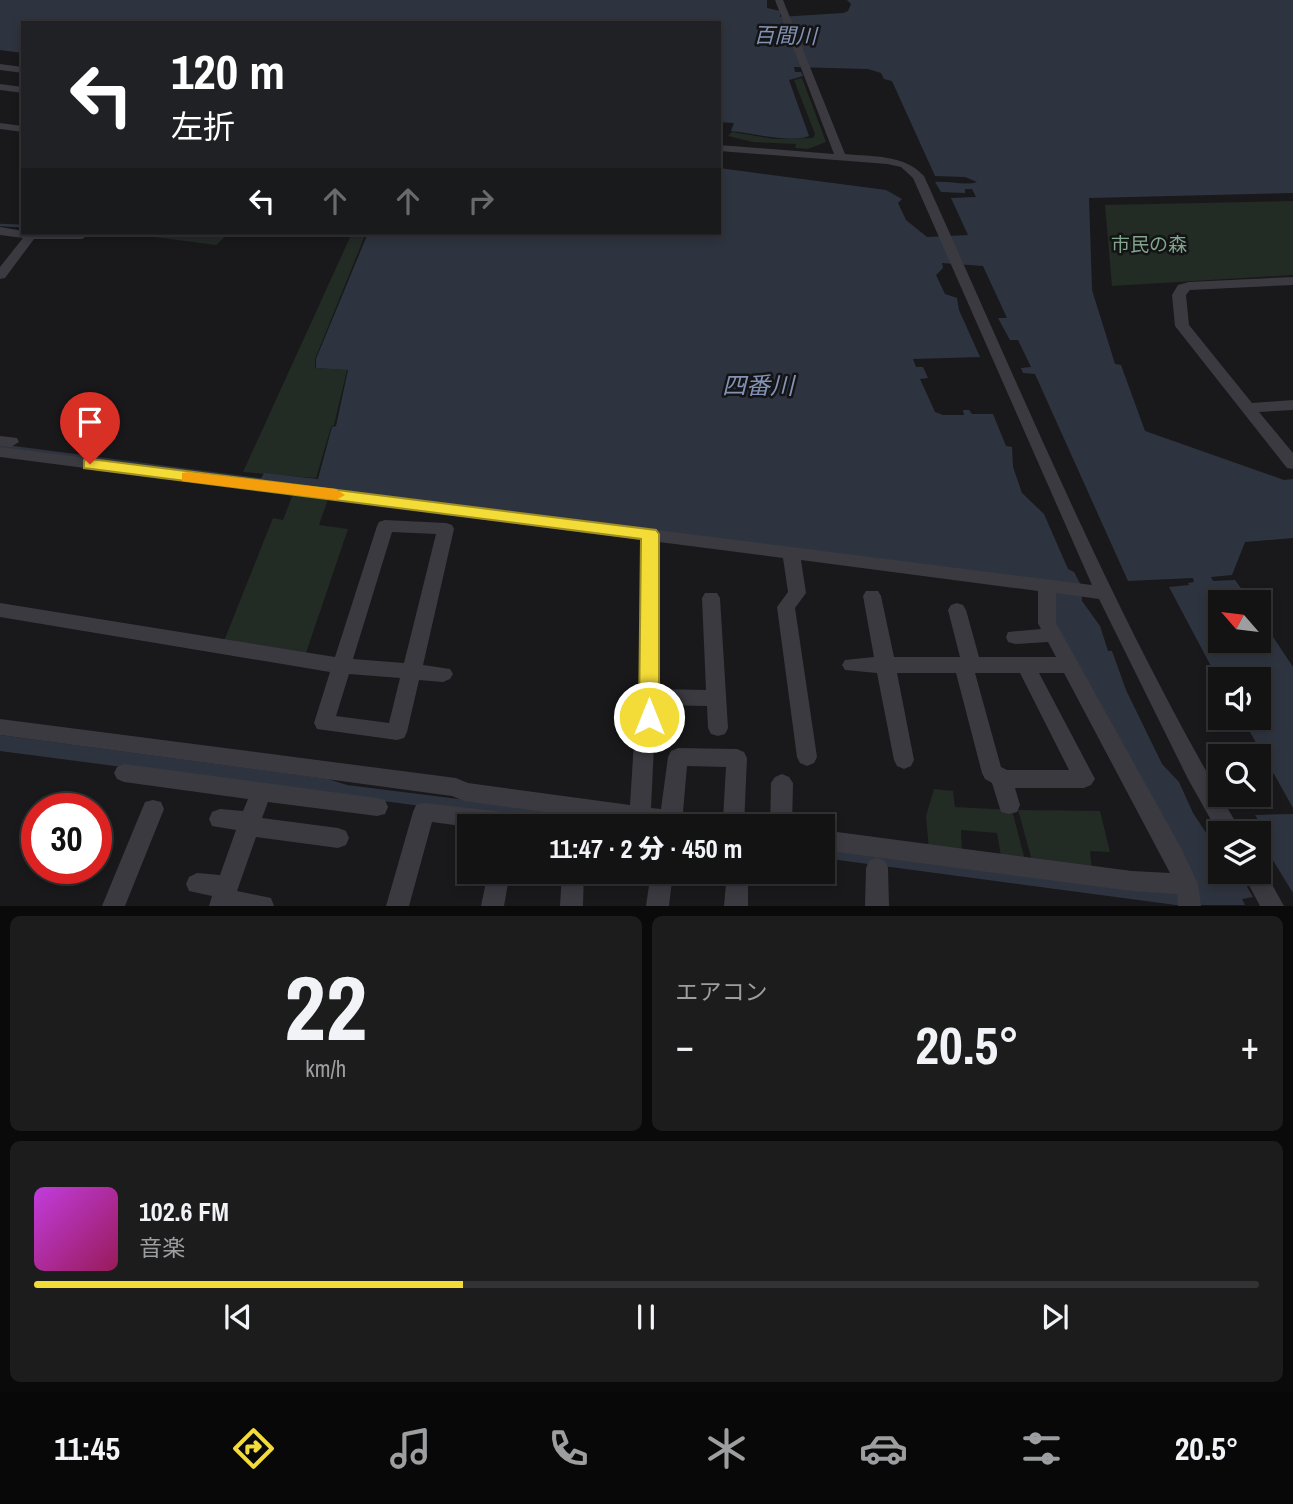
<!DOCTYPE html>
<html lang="ja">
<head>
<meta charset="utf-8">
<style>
	body { margin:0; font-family:"Archivo Narrow","Noto Sans JP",sans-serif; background:#1c1c1d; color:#f1f3f6; height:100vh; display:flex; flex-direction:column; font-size:26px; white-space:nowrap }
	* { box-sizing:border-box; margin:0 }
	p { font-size:23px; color:#9d9ea0 }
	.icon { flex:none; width:38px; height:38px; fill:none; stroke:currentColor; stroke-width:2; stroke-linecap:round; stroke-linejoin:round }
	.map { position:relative; height:906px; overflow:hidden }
	.panel { display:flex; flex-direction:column; gap:10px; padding:10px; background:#0a0a0b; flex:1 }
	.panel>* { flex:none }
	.top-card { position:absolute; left:21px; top:21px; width:700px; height:214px; border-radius:0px; box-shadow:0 4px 10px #0003,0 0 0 2px #323234; background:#202124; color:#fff; overflow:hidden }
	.needle { width:46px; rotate:298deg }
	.fabs { position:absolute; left:1208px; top:590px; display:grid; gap:14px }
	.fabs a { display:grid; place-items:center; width:63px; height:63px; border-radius:0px; background:#131314; box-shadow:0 4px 10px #0003,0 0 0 2px #323234; font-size:35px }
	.speed { position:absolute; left:21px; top:793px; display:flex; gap:14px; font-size:35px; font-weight:700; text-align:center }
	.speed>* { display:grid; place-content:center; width:91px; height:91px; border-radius:50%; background:#131314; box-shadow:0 4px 10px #0003,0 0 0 2px #323234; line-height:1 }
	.speed .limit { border:10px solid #d22; background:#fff; color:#111 }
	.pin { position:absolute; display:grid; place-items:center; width:60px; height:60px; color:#fff; margin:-72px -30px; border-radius:50% 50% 50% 0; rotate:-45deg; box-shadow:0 0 7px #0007 }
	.pin .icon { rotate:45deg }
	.me { position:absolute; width:77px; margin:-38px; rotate:0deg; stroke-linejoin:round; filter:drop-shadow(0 0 5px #0008) }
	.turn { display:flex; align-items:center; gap:24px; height:147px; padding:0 35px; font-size:32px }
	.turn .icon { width:91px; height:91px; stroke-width:2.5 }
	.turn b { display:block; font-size:49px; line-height:60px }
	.lanes { display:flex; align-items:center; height:66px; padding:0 35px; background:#0003; justify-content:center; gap:35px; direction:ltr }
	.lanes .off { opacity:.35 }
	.big { font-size:52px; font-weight:800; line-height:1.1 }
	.panel .tile { flex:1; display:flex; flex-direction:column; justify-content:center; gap:10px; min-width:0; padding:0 24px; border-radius:10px; background:#1c1c1d }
	.panel .dial { align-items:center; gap:0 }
	.dial b { font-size:91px; line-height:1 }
	.song { display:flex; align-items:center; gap:21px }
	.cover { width:84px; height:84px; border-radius:10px; background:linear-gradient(135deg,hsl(290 70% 55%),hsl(330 70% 35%)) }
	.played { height:7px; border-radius:4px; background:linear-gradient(90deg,#f3db38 35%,#323234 35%) }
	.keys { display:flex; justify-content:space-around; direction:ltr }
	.heat { display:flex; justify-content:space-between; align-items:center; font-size:38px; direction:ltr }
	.panel .tiles { flex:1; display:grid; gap:10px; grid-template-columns:1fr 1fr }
	.tile:last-child { grid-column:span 2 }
	.trip { position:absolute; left:457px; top:814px; width:378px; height:70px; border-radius:0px; background:#131314; box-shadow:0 4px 10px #0003,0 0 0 2px #323234; font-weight:800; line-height:70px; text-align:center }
	.menu { display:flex; height:112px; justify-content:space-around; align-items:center; background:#080808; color:#9d9ea0 }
	.menu .icon { width:49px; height:49px }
	.menu .on { color:#f3db38 }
	.menu b { font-size:32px; color:#f1f3f6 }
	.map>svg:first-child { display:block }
	.green { fill:#232b25 }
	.water { fill:#2e343f }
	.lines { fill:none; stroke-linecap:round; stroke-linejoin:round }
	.stream-far1 { stroke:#2e343f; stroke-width:2.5 }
	.stream { stroke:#2e343f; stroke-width:3.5 }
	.minor { fill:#3a3a40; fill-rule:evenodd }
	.route { fill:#f3db38; stroke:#9e8e24; stroke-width:2 }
	.slow { fill:#f59e0b }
	.labels { text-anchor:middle; stroke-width:5; stroke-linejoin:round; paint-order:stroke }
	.far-park-label { font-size:19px; fill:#82a68c; stroke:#141416 }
	.far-water-label { font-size:21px; font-style:italic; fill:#8293b5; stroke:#141416 }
	.water-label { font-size:24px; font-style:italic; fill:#8293b5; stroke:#141416 }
</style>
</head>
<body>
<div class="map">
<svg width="1293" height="906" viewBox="0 0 1293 906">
	<rect width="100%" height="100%" fill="#19191b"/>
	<g class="green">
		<path d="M802,78L826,142L808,149L795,148L796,144L753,142L728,136L732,132L774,139L813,138L815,134L794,80Z"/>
		<path d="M1293,201V275L1112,286L1105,205Z"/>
		<path d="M123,233H229L216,245Z"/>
		<path d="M352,233H366L315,359V368L347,370L334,425L331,427L316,478L243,472Z"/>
		<path d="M293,494L328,499L319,525L348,529L306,653L224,641L273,518L283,520Z"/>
		<path d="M934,789L953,791L955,807L1012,810L1026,864L1002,861L997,833L961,830L962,855L929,850L926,816Z"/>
		<path d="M1018,810L1100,811L1110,852L1090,851L1092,871L1033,864Z"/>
	</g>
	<g class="water">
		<path d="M0,0H767V8L780,11V17L843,13L848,11L851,4L847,0H1293V193L1089,198L1092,290L1115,364L1121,365L1145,431L1284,480L1293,479V538L1245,542L1232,575L1211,577L1213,581L1235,580L1251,602H1220V640H1258V614L1293,667V808L1274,774L1268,770L1271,769L1242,718H1258V679H1221L1212,668L1169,587L1189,585L1188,583L1194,582L1193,578L1128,581L1035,374L1023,373L1021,368L1031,367L1018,340H1010L998,318H1007L983,266L942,263L943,268L936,275L945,294L957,298L959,310L980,357L913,359L916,367H923L928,378L920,379L935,412L943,415H964L963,410H969L972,414H993L1006,446L1012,447L1013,467L1022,493L1044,514L1068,569L1074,572L1081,585L1082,601L1100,626L1108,651H1112L1126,690L1162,764L1179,782L1193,813L1220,854V872L1239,873L1253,897L1242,899L1245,905H1176L823,858V845L1178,889L1050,620L1052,584L259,482L264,473L318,479L332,427L336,426L348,370L316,368V359L368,233H719V168L886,190L902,199L898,203L906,220L927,237L968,235L951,198L976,197L972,189H965V193L941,192L935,182C950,181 965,186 977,182L965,177L935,176L892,81L884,79L881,73L868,69L794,67L795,72H801L803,76L789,80L809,136C790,143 752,133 731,131L734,123L719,122V23H23V53L0,50Z"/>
		<path d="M0,735L328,779L347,785L674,826H575L0,751Z"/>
		<path d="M1293,814V893L1258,836L1266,833L1255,815Z"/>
	</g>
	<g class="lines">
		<path class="stream-far1" d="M0,225L23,226"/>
		<path class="stream" d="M0,446L262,480"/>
		<g class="minor">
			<path d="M775,0H783L845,154C873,157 904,154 924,176C1023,394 1115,620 1238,826L1241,833H1220V836L1188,779L1099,599L1056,593V623L1180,846L1198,884L1201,906H1178L1177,894L1132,891L822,850V830L1132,871L1170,873L1064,673H1039L1095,779L1091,785L1084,788H1015L1020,805L1017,812L1009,814L1001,812L992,783L985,779L982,773L956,673H897L914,760L911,766L904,769L897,766L894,760L877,673L845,670L842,665L845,660L874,657L863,596L866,591H878L881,596L894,657H960L948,610L951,605L957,603L963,605L966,610L979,657H1056L1048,642L1015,644L1008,642L1006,637L1008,632L1041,629L1038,623V591L801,560L806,593L795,608L817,757L814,763L807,766L800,763L797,757L777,607L788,592L783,558L659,542V689L706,690L702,598L705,593H717L720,598L728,728L725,734L718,736L711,734L708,728L707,706L659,705V717L655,725L651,808L661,809L668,757L671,751L678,748L737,749L744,752L747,758L744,826H645L464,801L452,796L0,735V719L456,778L468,783L630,805L635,725L639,717L641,540L0,457V447L1092,585L913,178L901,167L887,164L719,151V145L834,154ZM975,673H1020L1069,770H1007L1001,767ZM687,766L726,767L723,819L683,812Z"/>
			<path d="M0,64L23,67V73L0,70Z"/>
			<path d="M0,84L23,87V93L0,90Z"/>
			<path d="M0,123L23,126V132L0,129Z"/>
			<path d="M0,227L23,231V233H87L88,235L82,239H34L5,278L0,279V267L23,238L0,235Z"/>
			<path d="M1293,277V285L1190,290L1186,295L1189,325L1252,403L1293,400V410L1259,412L1293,453V469L1287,468L1175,326L1172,295L1178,285L1189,282Z"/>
			<path d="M0,436L17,438L19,442L11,447L0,446Z"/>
			<path d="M385,520L446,523L452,525L454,529L423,665L450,669L453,674L450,679L443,682L419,680L407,732L404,738L397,740L317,729L314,723L330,672L0,617V603L335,657L377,526L379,522ZM392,532L436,534L404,663L353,659ZM349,674L400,678L389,723L336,716Z"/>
			<path d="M124,764L377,798L385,800L388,807L385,814L377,816L268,802L262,818L338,828L346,831L349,838L346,845L338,848L256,837L237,891L271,898L274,906H209L212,896L189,891L186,884L189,877L197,873L220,875L236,830L212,826L209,819L212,812L220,809L243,811L248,799L124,782L117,779L114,773L117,767Z"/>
			<path d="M782,774L789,777L793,783L792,826H770L771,783L775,777Z"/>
			<path d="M153,800L161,802L164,809L125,906H102L145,802Z"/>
			<path d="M424,803L539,816L547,819L550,826L469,827L432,822L409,906H386L413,812L416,805Z"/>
			<path d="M877,858L885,861L888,868L889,906H865L866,868L869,861Z"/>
			<path d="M1258,864L1261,865L1284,906H1260L1242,872H1258Z"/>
			<path d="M488,872H510L504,906H481Z"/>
			<path d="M562,872H584L583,906H560Z"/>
			<path d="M651,872H673L669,906H646Z"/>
			<path d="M737,873L745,877L748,884V906H724L726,884L729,877Z"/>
		</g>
	</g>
	<path class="route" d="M90,459L656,530L659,534V717L656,722H642L639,717L641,539L84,468V460Z"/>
	<path class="slow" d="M188,472L336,489L345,495L336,500L182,481V473Z"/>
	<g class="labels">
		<g class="far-park-label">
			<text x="1149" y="251">市民の森</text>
		</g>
		<g class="far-water-label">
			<text transform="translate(785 36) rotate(1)" y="7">百間川</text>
		</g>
		<g class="water-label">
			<text x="758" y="394">四番川</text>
		</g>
	</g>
</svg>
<div class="fabs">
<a><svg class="needle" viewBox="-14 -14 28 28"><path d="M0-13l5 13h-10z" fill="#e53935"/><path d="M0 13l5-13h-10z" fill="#9d9ea0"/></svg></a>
<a><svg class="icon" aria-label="sound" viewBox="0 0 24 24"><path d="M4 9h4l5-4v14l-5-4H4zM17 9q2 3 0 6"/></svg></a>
<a><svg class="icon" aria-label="search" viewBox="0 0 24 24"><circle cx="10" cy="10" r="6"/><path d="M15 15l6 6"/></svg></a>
<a><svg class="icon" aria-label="layers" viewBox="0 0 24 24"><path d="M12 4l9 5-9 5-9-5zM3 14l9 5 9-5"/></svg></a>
</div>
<div class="speed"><div class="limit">30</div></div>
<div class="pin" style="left:90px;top:464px;background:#d93025"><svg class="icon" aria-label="arrive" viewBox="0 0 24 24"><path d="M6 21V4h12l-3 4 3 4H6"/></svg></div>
<svg class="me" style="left:649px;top:717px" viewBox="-20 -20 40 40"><circle r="17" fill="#f3db38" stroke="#fff" stroke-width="3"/><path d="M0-11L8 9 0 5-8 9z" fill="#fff"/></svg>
<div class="trip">11:47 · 2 分 · 450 m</div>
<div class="top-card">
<div class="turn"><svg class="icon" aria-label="left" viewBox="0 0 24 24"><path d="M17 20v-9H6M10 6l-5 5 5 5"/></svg><div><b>120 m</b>左折</div></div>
<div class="lanes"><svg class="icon" aria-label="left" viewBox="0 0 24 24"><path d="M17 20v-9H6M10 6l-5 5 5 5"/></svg><svg class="icon off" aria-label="ahead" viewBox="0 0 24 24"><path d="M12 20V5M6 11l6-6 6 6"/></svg><svg class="icon off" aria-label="ahead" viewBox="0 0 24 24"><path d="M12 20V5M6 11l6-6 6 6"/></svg><svg class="icon off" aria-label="right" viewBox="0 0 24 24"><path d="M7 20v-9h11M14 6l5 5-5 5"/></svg></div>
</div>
</div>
<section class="panel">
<div class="tiles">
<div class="tile dial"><b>22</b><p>km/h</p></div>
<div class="tile"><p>エアコン</p>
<div class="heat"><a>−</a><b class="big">20.5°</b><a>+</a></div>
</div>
<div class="tile">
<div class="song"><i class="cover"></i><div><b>102.6 FM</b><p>音楽</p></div></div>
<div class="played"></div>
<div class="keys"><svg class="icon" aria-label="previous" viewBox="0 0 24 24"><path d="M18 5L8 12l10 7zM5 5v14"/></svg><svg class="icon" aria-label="pause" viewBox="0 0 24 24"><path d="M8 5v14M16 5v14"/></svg><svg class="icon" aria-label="next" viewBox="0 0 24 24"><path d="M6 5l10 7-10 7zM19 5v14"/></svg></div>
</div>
</div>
</section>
<nav class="menu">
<b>11:45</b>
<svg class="icon on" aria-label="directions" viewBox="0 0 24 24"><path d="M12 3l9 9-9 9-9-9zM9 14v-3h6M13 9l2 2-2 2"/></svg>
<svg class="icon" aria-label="music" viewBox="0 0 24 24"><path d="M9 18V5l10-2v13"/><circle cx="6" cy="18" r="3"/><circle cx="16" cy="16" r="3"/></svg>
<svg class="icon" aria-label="phone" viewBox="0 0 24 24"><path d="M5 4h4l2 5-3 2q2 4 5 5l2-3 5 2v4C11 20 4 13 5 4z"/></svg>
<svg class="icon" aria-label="climate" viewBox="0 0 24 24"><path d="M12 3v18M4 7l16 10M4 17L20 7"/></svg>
<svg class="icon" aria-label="car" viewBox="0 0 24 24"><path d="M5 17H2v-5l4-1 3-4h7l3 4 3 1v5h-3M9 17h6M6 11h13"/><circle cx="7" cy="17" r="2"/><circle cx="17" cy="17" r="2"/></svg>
<svg class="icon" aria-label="filters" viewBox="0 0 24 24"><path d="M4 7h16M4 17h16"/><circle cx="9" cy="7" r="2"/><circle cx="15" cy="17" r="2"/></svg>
<b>20.5°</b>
</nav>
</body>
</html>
